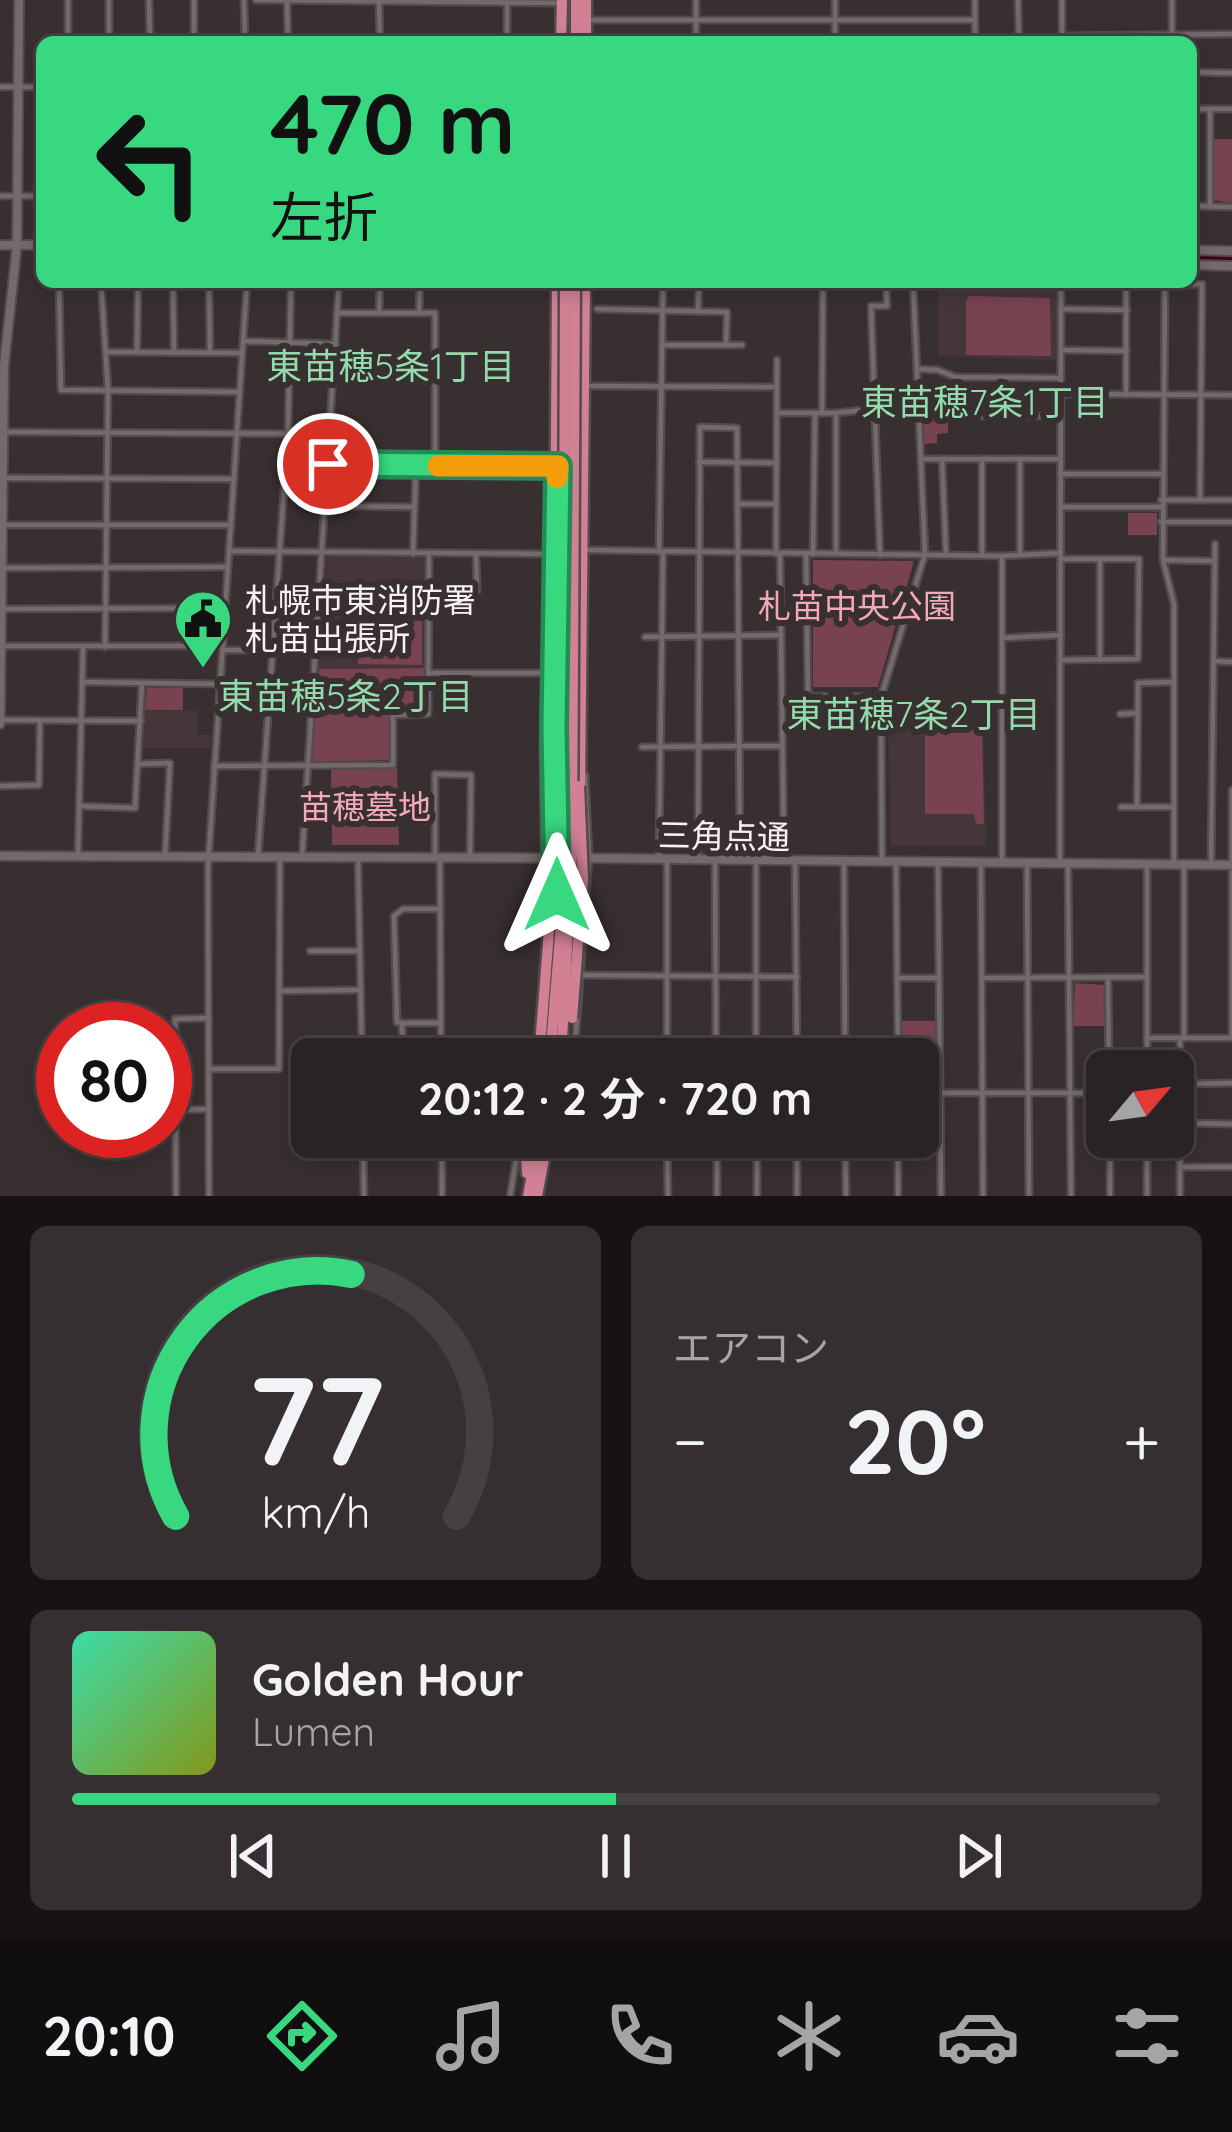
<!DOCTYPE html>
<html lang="ja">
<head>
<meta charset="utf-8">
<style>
	body { margin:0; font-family:Quicksand,"Noto Sans JP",sans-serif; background:#362f32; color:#f1f3f6; height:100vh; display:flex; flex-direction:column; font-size:45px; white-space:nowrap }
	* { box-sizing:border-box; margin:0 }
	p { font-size:39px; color:#a5a4a7 }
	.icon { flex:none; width:66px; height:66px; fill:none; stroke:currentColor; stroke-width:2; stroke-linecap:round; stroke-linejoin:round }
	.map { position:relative; height:1196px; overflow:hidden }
	.sheet { display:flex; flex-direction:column; gap:30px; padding:30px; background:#171314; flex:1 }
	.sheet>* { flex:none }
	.banner { position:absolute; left:36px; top:36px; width:1161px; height:252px; border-radius:18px; box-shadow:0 6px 18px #0003,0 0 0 3px #464042; background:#37d880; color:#111; overflow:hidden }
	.needle { width:78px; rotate:61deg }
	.fabs { position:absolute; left:1086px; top:1050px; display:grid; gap:24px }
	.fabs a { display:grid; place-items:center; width:108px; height:108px; border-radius:18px; background:#2a2325; box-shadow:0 6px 18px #0003,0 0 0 3px #464042; font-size:60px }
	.speed { position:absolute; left:36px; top:1002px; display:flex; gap:24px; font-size:60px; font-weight:700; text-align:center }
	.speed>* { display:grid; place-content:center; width:156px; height:156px; border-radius:50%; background:#2a2325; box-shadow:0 6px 18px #0003,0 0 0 3px #464042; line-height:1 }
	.speed .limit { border:18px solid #d22; background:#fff; color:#111 }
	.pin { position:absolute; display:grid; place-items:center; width:102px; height:102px; color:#fff; margin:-51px; border:6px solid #fff; border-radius:50%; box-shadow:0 3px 12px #0007 }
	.me { position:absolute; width:132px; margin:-66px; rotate:0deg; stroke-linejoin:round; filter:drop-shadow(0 0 9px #0008) }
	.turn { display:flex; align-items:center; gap:42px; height:252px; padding:0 36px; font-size:54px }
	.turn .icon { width:156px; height:156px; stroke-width:2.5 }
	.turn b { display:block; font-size:84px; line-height:102px }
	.big { font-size:90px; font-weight:700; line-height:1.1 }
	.sheet .card { flex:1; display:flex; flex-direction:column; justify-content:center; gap:18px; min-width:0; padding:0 42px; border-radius:18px; background:#362f32 }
	.sheet .dial { align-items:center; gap:0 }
	.dial svg { height:312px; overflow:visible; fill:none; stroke:#464042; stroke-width:7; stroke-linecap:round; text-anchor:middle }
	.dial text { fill:#f1f3f6; stroke:none }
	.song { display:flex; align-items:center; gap:36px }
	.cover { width:144px; height:144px; border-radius:18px; background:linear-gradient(135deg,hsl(160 70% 55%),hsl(70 70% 35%)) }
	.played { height:12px; border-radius:6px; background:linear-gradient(90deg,#37d880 50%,#464042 50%) }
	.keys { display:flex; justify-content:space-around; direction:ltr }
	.heat { display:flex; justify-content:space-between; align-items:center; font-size:66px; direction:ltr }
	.sheet .tiles { flex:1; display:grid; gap:30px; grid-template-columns:1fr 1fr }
	.card:last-child { grid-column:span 2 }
	.trip { position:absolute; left:291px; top:1038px; width:648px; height:120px; border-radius:18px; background:#2a2325; box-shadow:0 6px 18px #0003,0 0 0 3px #464042; font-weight:700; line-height:120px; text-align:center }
	.tabs { display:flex; height:192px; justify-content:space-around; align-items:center; background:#110e0f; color:#a5a4a7 }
	.tabs .icon { width:84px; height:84px }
	.tabs .on { color:#37d880 }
	.tabs b { font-size:54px; color:#f1f3f6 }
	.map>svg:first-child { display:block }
	.built { fill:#46363a }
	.green { fill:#794250 }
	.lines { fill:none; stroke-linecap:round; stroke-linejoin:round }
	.river { stroke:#42001a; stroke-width:10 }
	.street-casing { stroke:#534b4d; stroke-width:9 }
	.secondary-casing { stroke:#534b4d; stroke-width:12 }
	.highway-casing { stroke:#534b4d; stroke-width:15 }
	.street { stroke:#74696b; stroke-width:4.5 }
	.secondary { stroke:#74696b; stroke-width:8 }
	.highway { stroke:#d28195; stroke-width:10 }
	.highway-bridge-casing { stroke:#534b4d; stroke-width:15; stroke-linecap:butt }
	.highway-bridge { stroke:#d28195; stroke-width:10 }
	.route-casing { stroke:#248c53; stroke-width:30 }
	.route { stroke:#37d880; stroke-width:21 }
	.slow { stroke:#f59e0b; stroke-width:21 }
	.labels { text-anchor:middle; stroke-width:12; stroke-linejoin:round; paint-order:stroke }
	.poi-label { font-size:33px; fill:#f8f1f3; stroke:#382f31; text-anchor:start }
	.park-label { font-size:33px; fill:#f4a8b9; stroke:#382f31 }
	.street-label { font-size:33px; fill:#f8f1f3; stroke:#382f31 }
	.neighbourhood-label { font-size:36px; fill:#93dbaa; stroke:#382f31 }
</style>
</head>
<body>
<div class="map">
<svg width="1232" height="1196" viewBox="0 0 1232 1196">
	<rect width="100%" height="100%" fill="#382f31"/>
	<g class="built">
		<path d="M938,282H1057L1056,360L938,356Z"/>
		<path d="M327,556L424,557V668L319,669Z"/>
		<path d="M145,710L199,711L197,734L211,735L210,748H143Z"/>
		<path d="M983,723L986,846H891L888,724Z"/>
	</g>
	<g class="green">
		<path d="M1213,139H1232V203L1213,200Z"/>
		<path d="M970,296L1050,298L1051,356L966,355V300Z"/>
		<path d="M923,413L948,418V433L937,434V443L924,444Z"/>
		<rect x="1128" y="513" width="29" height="22"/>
		<path d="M813,560L914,561L878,687H813Z"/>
		<path d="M366,597H422V665L358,664L359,606Z"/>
		<path d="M424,668V708L390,709L389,760L312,762L319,669Z"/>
		<path d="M147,688H183V710H145Z"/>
		<path d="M925,725H982L984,824H976L974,814H925Z"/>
		<path d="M397,768L399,845H332L331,769Z"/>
		<path d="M1075,983L1105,985V1026H1073Z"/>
		<path d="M902,1021H936V1046H901Z"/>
	</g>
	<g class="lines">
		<path class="river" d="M1191,257H1232"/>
		<defs>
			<g id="street">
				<path d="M149,0L150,42"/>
				<path d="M194,0V42"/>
				<path d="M244,0L245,42"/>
				<path d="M256,0L562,3"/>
				<path d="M287,0L288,42"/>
				<path d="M835,0V42"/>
				<path d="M1018,0L1019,42"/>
				<path d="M1062,0V42"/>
				<path d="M1172,0V42"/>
				<path d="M379,1L380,42"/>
				<path d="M590,20H974"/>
				<path d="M1062,36L1232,34"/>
				<path d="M68,42V0"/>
				<path d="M109,42V0"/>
				<path d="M288,42H321"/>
				<path d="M507,42V3"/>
				<path d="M696,42V0"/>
				<path d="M975,42V0"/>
				<path d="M1191,72L1232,73"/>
				<path d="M0,87H42"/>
				<path d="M1191,109H1232"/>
				<path d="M1210,109V207"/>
				<path d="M0,196H42"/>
				<path d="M1191,206L1232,207"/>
				<path d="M59,282L61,390L240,392"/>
				<path d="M101,282L108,391L105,647"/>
				<path d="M173,282L174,352"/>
				<path d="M209,282L210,353"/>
				<path d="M228,282H247"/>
				<path d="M1126,282V395"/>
				<path d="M1166,285L1202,284L1200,500"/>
				<path d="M597,309L727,312L726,344"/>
				<path d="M1061,309L1127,310"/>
				<path d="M698,311L699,282"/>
				<path d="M338,313H435V466"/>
				<path d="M379,313L380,282"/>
				<path d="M419,313L420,282"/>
				<path d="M243,341L336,344"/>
				<path d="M662,345H742"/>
				<path d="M1061,350L1127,351"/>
				<path d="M106,352L242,353"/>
				<path d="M137,352L138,282"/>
				<path d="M917,369L938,370L955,377L1060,378"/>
				<path d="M589,386L775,387"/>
				<path d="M1061,394L1232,395"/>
				<path d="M901,406L937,407L959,416H1061"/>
				<path d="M777,413H836L872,409"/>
				<path d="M822,413L823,282"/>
				<path d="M836,413V552"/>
				<path d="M6,432L331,434"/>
				<path d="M922,459H1060"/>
				<path d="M942,459L946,555"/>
				<path d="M1020,459V553"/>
				<path d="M699,462L777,463"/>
				<path d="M329,464L552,466"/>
				<path d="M1060,474H1162"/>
				<path d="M5,478L234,479"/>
				<path d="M1161,500H1232"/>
				<path d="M737,504H774"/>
				<path d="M325,506L415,507"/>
				<path d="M1061,507H1161"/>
				<path d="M1161,522H1232"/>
				<path d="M2,525H231"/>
				<path d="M587,550L1002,556L1061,553"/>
				<path d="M229,551L553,554"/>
				<path d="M659,552L663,282"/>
				<path d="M413,554L416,465"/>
				<path d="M776,554L777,360"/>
				<path d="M780,554L784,860"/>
				<path d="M806,554L808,696L881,697"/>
				<path d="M813,554L815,413"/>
				<path d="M880,555L871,306H887L886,282"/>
				<path d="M982,555V459"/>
				<path d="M1002,556V862"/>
				<path d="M1163,558L1165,282"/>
				<path d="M1100,560V660"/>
				<path d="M2,568L228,567"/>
				<path d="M429,590L477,591L476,554"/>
				<path d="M3,609L226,608"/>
				<path d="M645,637L781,635"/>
				<path d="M1003,638L1061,635"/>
				<path d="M0,646H222"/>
				<path d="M223,650L314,651"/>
				<path d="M1060,660L1138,659L1139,559H1061"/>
				<path d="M1214,661L1232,662"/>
				<path d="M430,673H550"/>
				<path d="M82,682L220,684"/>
				<path d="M1120,714L1137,713"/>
				<path d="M3,720L141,721"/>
				<path d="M642,747L780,746"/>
				<path d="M138,764L170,763L165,856"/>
				<path d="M214,766L393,765V715L428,714L429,554"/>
				<path d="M0,786L39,785L40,720"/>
				<path d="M1232,790V860"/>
				<path d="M79,806L135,808L142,683"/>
				<path d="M1121,807H1174"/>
				<path d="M1137,807L1138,683L1173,682"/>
				<path d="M78,855L83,647"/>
				<path d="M258,857L288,433L291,282"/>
				<path d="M302,858L339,282"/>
				<path d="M358,858L362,1059"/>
				<path d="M435,859V774L471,775L470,858"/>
				<path d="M659,859L663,552"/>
				<path d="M544,860L543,740L551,731"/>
				<path d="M698,860L700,427L737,428L740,857"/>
				<path d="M715,860L716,1059"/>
				<path d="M795,860L797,1059"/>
				<path d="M440,861L441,1059"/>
				<path d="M667,861V1059"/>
				<path d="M756,861V1059"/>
				<path d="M844,861L845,1059"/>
				<path d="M882,861L881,697L925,554L913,282"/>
				<path d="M896,861L898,1059"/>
				<path d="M938,862L941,1196"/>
				<path d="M1027,863L1029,1196"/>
				<path d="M1060,863L1061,282"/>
				<path d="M1068,864L1071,1196"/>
				<path d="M1174,865V604L1163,560L1215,561"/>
				<path d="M1184,865V1038"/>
				<path d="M1211,865L1215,544"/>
				<path d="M981,866L983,1196"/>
				<path d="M310,951H359"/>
				<path d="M583,975L797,977"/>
				<path d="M1108,977L1109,1071"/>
				<path d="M897,978H939"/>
				<path d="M984,978L1147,977"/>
				<path d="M279,991L360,990"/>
				<path d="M402,1023L397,1022L394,916L403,909H440"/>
				<path d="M1148,1038H1232"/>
				<path d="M1232,1038V872"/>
				<path d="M403,1059L402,1023H441"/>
				<path d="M574,1059L589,857L585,775"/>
				<path d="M209,1069H279L280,857"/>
				<path d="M1147,1071V867"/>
				<path d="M1180,1084L1232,1083"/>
				<path d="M918,1093H1107"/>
				<path d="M176,1110L209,1109"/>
				<path d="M1181,1123L1232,1124"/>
				<path d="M363,1137L364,1196"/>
				<path d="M667,1137L668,1196"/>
				<path d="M717,1137V1196"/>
				<path d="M757,1137V1196"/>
				<path d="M797,1137V1196"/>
				<path d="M845,1137L846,1196"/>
				<path d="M898,1137V1196"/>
				<path d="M1110,1137V1196"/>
				<path d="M1147,1137V1196"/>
				<path d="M549,1150L562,1143L563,1137"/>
				<path d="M1180,1167H1232"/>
				<path d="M176,1196L175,1019L209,1018"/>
				<path d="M209,1196L208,867L247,282"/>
				<path d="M442,1196V1137"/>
				<path d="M510,1196L520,1137"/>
				<path d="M1180,1196V1039"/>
			</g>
			<g id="secondary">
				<path d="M0,245H42"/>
				<path d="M1191,250L1232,251"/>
				<path d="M1191,265L1232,266"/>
				<path d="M0,724L4,366L17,245L19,0"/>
				<path d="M0,856L559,858"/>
				<path d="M580,858L1232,865"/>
			</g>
			<g id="highway">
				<path d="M561,42L562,0"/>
				<path d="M576,42V0"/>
				<path d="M586,42V0"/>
				<path d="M557,282L554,727L558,835"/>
				<path d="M580,793L585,282"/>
				<path d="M557,919L558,877"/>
				<path d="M525,1137L527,1173"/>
				<path d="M528,1196L539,1137"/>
				<path d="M537,1196L548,1137"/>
			</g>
		</defs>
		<use href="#street" class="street-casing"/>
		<use href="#secondary" class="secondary-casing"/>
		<use href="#highway" class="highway-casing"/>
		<use href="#street" class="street"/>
		<use href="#secondary" class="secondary"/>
		<use href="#highway" class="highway"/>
		<defs>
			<g id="highway-bridge">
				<path d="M572,1018L583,880L579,786"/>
				<path d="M539,1059L557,829"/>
				<path d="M550,1059L563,899L565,282"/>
				<path d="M561,1059L572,853L575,282"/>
			</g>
		</defs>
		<use href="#highway-bridge" class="highway-bridge-casing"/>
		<use href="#highway-bridge" class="highway-bridge"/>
	</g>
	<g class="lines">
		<defs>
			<path id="route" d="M328,464L558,466L554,727L557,895"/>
		</defs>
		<use href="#route" class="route-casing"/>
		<use href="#route" class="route"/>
		<path class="slow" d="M438,466H558L557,478"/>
	</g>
	<defs>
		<symbol id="civic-pin" viewBox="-11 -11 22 30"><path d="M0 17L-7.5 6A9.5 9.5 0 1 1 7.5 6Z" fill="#37d880" stroke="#382f31"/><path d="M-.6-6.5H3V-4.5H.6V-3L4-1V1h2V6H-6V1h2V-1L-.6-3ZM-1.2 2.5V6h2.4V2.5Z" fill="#111"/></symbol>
	</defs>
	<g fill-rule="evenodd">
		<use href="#civic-pin" x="170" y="586" width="66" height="90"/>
	</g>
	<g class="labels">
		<g class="poi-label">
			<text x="245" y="612">札幌市東消防署<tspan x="245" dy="38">札苗出張所</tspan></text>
		</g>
		<g class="park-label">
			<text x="857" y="618">札苗中央公園</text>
			<text x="365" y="819">苗穂墓地</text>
		</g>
		<g class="street-label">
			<text transform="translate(724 836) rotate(1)" y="12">三角点通</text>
		</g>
		<g class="neighbourhood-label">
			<text x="391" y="379">東苗穂5条1丁目</text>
			<text x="985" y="415">東苗穂7条1丁目</text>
			<text x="346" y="709">東苗穂5条2丁目</text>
			<text x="914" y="727">東苗穂7条2丁目</text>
		</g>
	</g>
</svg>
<div class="fabs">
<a><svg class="needle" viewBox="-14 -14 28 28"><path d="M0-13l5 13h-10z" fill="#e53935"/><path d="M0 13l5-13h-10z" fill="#a5a4a7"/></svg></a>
</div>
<div class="speed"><div class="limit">80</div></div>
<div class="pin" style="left:328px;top:464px;background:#d93025"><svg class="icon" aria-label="arrive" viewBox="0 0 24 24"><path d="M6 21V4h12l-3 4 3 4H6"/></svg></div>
<svg class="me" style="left:557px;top:895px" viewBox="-20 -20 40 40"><path d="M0-17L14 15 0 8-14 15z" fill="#37d880" stroke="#fff" stroke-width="4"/></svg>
<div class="trip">20:12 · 2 分 · 720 m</div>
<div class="banner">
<div class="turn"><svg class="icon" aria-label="left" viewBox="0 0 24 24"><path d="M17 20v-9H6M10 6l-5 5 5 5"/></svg><div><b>470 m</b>左折</div></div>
</div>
</div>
<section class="sheet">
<div class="tiles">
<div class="card dial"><svg viewBox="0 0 100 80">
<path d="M14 69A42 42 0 1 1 86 69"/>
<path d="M14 69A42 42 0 0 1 59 7" stroke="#37d880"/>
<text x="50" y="56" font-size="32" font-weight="700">77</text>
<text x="50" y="72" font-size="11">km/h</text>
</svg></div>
<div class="card"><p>エアコン</p>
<div class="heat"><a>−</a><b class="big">20°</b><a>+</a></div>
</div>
<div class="card">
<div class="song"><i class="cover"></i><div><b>Golden Hour</b><p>Lumen</p></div></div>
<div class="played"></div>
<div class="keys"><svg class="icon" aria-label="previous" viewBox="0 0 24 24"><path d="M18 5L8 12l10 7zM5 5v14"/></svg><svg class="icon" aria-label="pause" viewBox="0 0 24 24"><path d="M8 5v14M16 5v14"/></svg><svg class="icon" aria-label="next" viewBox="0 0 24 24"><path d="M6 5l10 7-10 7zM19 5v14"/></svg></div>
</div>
</div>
</section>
<nav class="tabs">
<b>20:10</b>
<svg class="icon on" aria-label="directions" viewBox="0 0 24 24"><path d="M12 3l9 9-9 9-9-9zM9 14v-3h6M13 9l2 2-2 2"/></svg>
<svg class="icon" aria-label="music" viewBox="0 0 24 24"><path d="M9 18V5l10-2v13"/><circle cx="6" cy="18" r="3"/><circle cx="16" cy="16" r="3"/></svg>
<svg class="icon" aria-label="phone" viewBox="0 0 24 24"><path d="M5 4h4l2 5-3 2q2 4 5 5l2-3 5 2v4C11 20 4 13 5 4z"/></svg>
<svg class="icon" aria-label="climate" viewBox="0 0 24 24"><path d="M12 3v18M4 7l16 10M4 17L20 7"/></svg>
<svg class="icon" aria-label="car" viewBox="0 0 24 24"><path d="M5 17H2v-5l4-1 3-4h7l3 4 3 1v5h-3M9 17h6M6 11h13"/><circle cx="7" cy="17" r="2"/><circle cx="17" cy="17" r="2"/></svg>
<svg class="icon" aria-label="filters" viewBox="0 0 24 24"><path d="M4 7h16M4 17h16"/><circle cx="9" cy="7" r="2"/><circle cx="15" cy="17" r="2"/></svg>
</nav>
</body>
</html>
